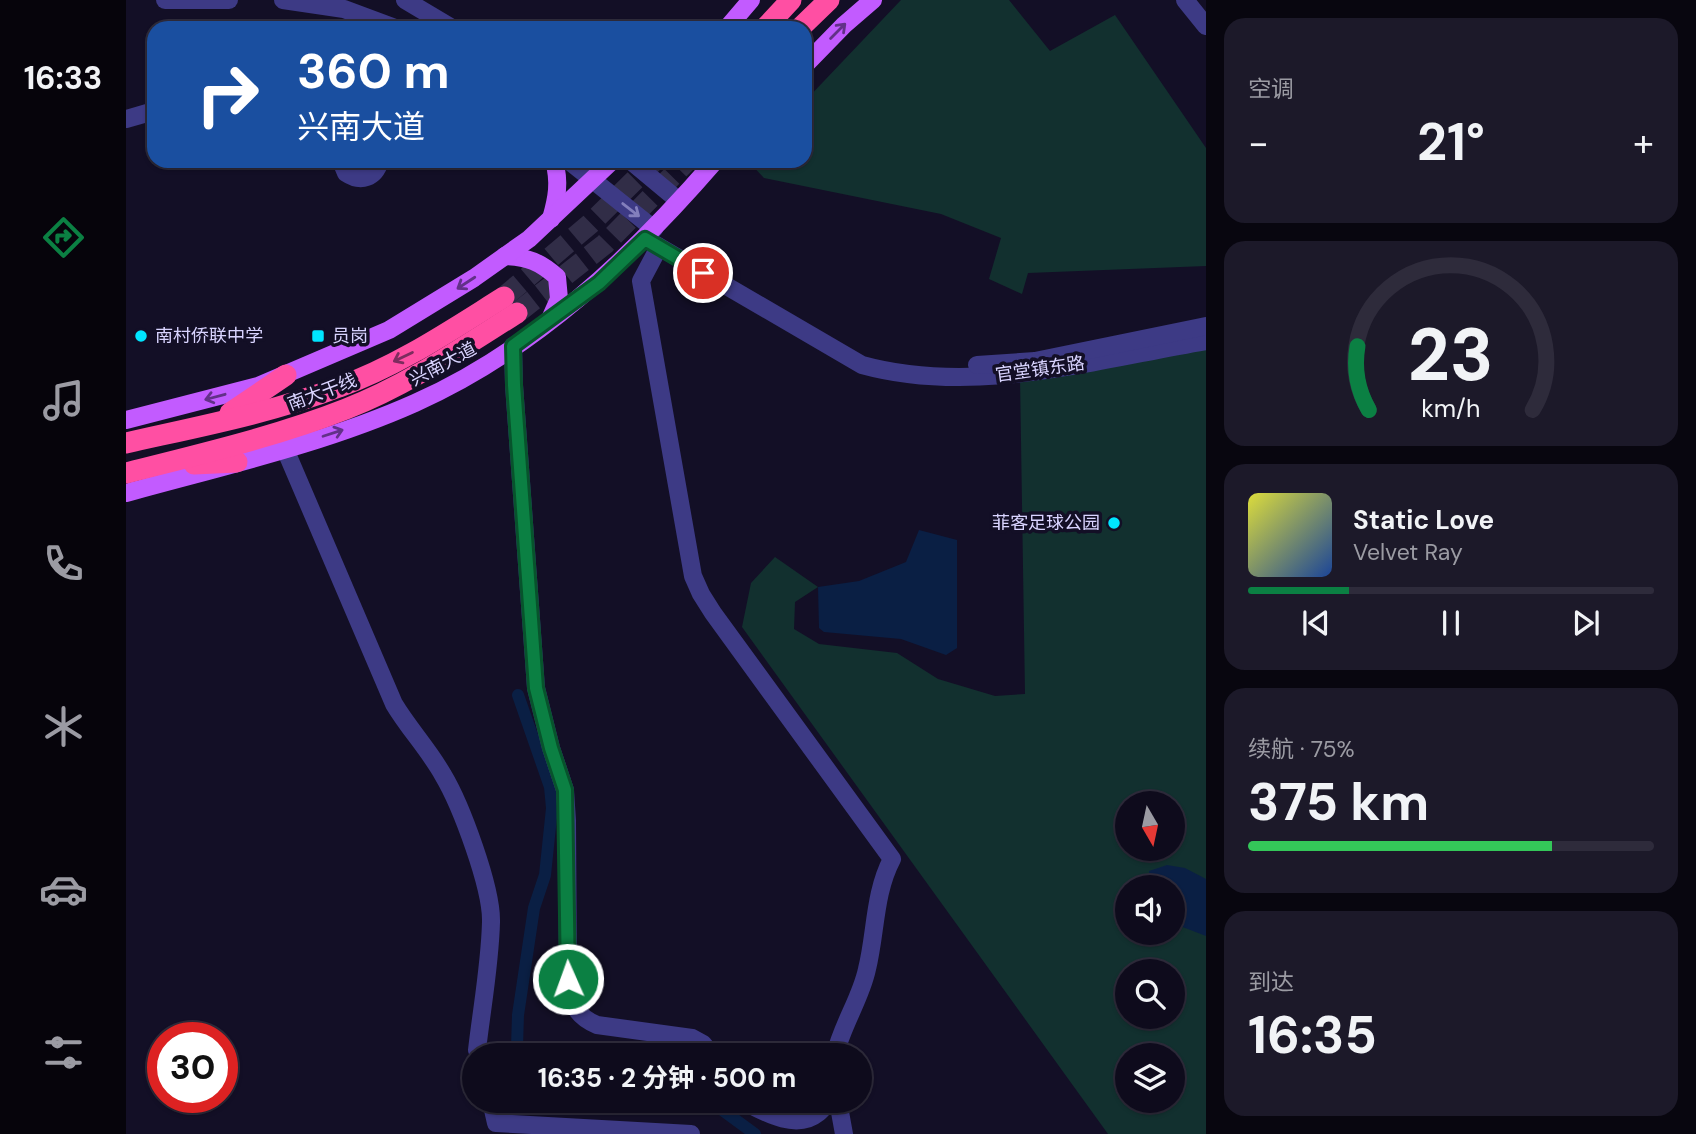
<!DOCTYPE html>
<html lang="zh">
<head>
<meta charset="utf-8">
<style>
	body { margin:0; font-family:"DM Sans","Noto Sans SC",sans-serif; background:#1c1929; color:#f1f3f6; height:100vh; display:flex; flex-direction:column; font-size:26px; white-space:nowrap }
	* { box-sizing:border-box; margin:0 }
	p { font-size:23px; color:#9b9ba3 }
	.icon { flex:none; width:38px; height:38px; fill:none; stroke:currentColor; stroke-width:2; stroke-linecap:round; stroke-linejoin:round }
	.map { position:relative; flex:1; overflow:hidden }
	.panel { display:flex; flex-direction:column; gap:18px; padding:18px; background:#08060f; width:490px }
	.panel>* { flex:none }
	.banner { position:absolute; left:21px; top:21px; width:665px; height:147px; border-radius:21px; box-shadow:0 2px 5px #0004,0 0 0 2px #2e2b3b; background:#1a4fa0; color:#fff; overflow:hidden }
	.needle { width:46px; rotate:171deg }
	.fabs { position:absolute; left:989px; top:791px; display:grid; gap:14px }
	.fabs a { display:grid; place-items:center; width:70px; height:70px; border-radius:50%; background:#0e0b1c; box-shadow:0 2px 5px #0004,0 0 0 2px #2e2b3b; font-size:35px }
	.speed { position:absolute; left:21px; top:1022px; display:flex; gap:14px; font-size:35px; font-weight:700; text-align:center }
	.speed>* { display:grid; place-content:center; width:91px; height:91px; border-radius:50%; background:#0e0b1c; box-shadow:0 2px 5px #0004,0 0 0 2px #2e2b3b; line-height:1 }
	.speed .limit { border:10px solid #d22; background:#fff; color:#111 }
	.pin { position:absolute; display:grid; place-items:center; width:60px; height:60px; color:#fff; margin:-30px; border:4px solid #fff; border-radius:50%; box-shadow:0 2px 7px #0007 }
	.me { position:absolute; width:77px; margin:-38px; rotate:358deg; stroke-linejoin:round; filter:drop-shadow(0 0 5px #0008) }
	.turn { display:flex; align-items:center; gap:24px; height:147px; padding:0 35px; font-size:32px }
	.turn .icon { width:91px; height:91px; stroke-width:2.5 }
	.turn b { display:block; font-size:49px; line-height:60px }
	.big { font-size:52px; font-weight:700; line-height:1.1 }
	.panel .widget { flex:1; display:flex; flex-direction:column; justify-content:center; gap:10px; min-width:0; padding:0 24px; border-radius:21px; background:#1c1929 }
	.panel .dial { align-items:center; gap:0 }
	.dial svg { height:182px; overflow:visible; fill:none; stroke:#2e2b3b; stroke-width:7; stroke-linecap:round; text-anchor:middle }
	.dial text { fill:#f1f3f6; stroke:none }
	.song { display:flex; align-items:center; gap:21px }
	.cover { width:84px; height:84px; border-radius:10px; background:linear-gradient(135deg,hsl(60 70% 55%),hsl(220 70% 35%)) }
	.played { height:7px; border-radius:4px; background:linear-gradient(90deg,#0b8043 25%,#2e2b3b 25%) }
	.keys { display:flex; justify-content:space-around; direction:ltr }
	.heat { display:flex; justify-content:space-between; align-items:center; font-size:38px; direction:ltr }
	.charge { height:10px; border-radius:5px; background:linear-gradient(90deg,#34c759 75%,#2e2b3b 0) }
	.trip { position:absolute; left:336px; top:1043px; width:410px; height:70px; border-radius:35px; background:#0e0b1c; box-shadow:0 2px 5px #0004,0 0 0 2px #2e2b3b; font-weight:700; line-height:70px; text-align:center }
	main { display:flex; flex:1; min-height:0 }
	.dock { display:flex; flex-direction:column; width:126px; justify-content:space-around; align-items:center; background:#06040b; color:#9b9ba3 }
	.dock .icon { width:49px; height:49px }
	.dock .current { color:#0b8043 }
	.dock b { font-size:32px; color:#f1f3f6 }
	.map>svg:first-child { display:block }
	.green { fill:#12302f; fill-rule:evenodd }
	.water { fill:#0a1f44 }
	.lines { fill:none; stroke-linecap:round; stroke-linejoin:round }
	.canal { stroke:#0a1f44; stroke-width:12 }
	.highway-tunnel { stroke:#312d47; stroke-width:21; stroke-dasharray:21 10; stroke-linecap:butt }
	.minor { stroke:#3d3a85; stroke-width:18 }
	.major { stroke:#c25bff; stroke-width:18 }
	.highway { stroke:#ff4fa3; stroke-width:21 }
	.oneway { stroke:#623188 }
	.oneway2 { stroke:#837fbc }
	.oneway3 { stroke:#7d2c5e }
	.route-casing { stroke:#07532c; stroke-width:18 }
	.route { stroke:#0b8043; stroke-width:12 }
	.poi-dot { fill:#00e5ff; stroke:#130f26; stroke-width:2.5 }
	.labels { text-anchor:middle; stroke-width:7; stroke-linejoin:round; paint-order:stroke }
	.poi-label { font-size:18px; fill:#d9d4ff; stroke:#130f26; text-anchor:start }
	.street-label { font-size:18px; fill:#d9d4ff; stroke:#130f26 }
</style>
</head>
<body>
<main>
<nav class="dock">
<b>16:33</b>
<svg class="icon current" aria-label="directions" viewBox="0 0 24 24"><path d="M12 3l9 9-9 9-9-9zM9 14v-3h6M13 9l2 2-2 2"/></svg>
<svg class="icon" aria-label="music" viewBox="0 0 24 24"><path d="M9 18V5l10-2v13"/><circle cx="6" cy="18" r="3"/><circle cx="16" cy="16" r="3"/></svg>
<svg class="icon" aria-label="phone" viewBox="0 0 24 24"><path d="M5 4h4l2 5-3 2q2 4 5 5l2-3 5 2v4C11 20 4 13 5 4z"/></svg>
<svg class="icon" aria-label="climate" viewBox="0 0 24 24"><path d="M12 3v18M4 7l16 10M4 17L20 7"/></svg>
<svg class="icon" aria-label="car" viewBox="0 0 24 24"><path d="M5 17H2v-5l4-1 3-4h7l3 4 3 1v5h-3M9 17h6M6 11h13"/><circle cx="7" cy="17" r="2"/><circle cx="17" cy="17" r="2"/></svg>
<svg class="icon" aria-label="filters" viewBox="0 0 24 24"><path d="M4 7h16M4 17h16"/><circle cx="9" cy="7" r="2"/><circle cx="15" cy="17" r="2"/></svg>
</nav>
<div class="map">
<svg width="1080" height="1134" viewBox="0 0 1080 1134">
	<rect width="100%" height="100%" fill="#130f26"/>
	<g class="green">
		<path d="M775,0H883L924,51L989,15L1080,148V266L902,273L896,294L863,279L875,238L815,214L638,178L622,161H679V101Z"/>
		<path d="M1080,346V1134H982L616,627L625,583L649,557L692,587L669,602L668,629L693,644L771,653L812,679L869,696L899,694L894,377ZM1001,803H1046V849H1001ZM1001,887H1046V933H1001ZM1001,971H1046V1017H1001ZM1001,1055H1046V1101H1001Z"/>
	</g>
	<g class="water">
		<path d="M793,530L831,540V648L820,655L775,639L698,632L693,628L692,587L733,581L780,562Z"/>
		<path d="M1041,865L1059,868L1080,879V936L1054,926L1047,928L1046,887H1025L1023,871Z"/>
	</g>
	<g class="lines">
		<g class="canal">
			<path d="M392,695L424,787L426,808L419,875L408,908L392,1015L391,1047L394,1055"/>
			<path d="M584,1101L629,1134"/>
		</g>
		<g class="highway-tunnel">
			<path d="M378,297L464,224L528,161"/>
			<path d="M391,313L479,244L561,161"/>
		</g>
		<g class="minor">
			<path d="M39,0H103"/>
			<path d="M157,0L218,9L269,28"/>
			<path d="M279,0L326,28"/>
			<path d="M1059,0L1080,26"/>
			<path d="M0,119L28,111"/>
			<path d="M215,161L220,173C235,183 249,178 254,161"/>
			<path d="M443,161L528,229"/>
			<path d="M505,161L553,201"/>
			<path d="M525,242L736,365C849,396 968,360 1080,341"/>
			<path d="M533,247L515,281L567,576L575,594L587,613L766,859C748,893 750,933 741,969C735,998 716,1025 709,1055"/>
			<path d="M387,346L388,385L410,688L425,748L439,790L441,821L442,980C446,1003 448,1015 471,1025L566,1038L577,1044L586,1055"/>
			<path d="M851,365L909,361L1080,326"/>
			<path d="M159,449L268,704C283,729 303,750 317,775C335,805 366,888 365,922C364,964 356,1007 351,1050L353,1055"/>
			<path d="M365,1101L370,1123L565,1134"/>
			<path d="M617,1101C638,1112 670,1131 692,1113C696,1110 700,1105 704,1101"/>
			<path d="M712,1101L718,1134"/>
		</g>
		<g class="major">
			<path d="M601,28L625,0"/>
			<path d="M679,65L718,25L747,0"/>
			<path d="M425,219C431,198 434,182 428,161"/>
			<path d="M379,256C402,257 414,262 431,277L433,299L425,317"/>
			<path d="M0,420L132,386L263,330L348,278L403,239L486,161"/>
			<path d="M0,493C97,466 197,444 289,403C408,350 505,258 589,161"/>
		</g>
		<g class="highway">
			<path d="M639,28L665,0"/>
			<path d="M674,28L703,0"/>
			<path d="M104,413L160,375"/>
			<path d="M0,443C71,427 145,413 213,387C272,366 325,330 378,297"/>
			<path d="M68,464L111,462"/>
			<path d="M0,473C74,454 149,437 220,409C280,386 337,347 391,313"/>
		</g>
	</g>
	<defs><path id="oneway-shaft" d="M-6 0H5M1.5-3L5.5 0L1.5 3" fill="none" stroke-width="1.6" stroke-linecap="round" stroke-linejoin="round" transform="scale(1.75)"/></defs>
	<g class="oneway">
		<use href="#oneway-shaft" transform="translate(712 31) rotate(-45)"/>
		<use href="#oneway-shaft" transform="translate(340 283) rotate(147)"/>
		<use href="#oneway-shaft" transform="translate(89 397) rotate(165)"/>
		<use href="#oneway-shaft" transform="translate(207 433) rotate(-18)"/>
	</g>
	<use class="oneway2" href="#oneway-shaft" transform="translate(505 210) rotate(38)"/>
	<use class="oneway3" href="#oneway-shaft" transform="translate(277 357) rotate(154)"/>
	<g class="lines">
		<defs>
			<path id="route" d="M442,979L439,790L425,748L410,688L388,385L387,346L473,283L519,239L577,273"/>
		</defs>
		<use href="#route" class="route-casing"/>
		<use href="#route" class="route"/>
	</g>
	<g class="poi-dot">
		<circle cx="15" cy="336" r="7"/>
		<rect x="185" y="329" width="14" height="14" rx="3.5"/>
		<circle cx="988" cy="523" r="7"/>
	</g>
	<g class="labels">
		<g class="poi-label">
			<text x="29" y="342">南村侨联中学</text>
			<text x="206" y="342">员岗</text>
			<text x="974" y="529" text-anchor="end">菲客足球公园</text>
		</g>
		<g class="street-label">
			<text transform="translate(317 364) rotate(-28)" y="6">兴南大道</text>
			<text transform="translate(914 369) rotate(-8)" y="6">官堂镇东路</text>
			<text transform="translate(196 392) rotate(-21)" y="6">南大干线</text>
		</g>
	</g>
</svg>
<div class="fabs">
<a><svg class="needle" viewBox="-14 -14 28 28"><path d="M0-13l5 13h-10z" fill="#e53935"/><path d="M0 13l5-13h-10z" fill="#9b9ba3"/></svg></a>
<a><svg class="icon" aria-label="sound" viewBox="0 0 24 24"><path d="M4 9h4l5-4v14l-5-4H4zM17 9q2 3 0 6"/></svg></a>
<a><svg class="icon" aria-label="search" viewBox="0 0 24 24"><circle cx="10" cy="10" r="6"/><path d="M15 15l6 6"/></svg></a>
<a><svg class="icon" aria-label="layers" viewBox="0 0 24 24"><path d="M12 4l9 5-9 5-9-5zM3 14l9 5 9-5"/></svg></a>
</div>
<div class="speed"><div class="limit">30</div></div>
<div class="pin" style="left:577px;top:273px;background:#d93025"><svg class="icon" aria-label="arrive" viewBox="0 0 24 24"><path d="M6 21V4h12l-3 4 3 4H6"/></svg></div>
<svg class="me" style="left:442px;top:979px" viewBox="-20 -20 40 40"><circle r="17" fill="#0b8043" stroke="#fff" stroke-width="3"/><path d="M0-11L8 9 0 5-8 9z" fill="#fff"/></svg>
<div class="trip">16:35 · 2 分钟 · 500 m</div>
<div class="banner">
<div class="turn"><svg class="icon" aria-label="right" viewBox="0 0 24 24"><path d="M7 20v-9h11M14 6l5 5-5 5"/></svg><div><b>360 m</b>兴南大道</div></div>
</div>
</div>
<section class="panel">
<div class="widget"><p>空调</p>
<div class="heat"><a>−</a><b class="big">21°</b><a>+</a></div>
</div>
<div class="widget dial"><svg viewBox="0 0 100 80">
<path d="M14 69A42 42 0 1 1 86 69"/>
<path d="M14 69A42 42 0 0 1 9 41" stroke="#0b8043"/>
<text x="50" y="56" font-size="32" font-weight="700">23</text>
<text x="50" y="72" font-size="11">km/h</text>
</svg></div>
<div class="widget">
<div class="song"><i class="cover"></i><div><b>Static Love</b><p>Velvet Ray</p></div></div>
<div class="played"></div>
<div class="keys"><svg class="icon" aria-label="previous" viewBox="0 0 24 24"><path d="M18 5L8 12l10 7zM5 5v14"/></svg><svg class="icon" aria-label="pause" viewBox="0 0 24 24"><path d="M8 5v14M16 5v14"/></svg><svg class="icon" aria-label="next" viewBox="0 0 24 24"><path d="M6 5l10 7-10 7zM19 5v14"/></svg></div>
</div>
<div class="widget"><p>续航 · 75%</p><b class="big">375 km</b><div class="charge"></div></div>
<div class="widget"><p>到达</p><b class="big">16:35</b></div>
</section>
</main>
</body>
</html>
